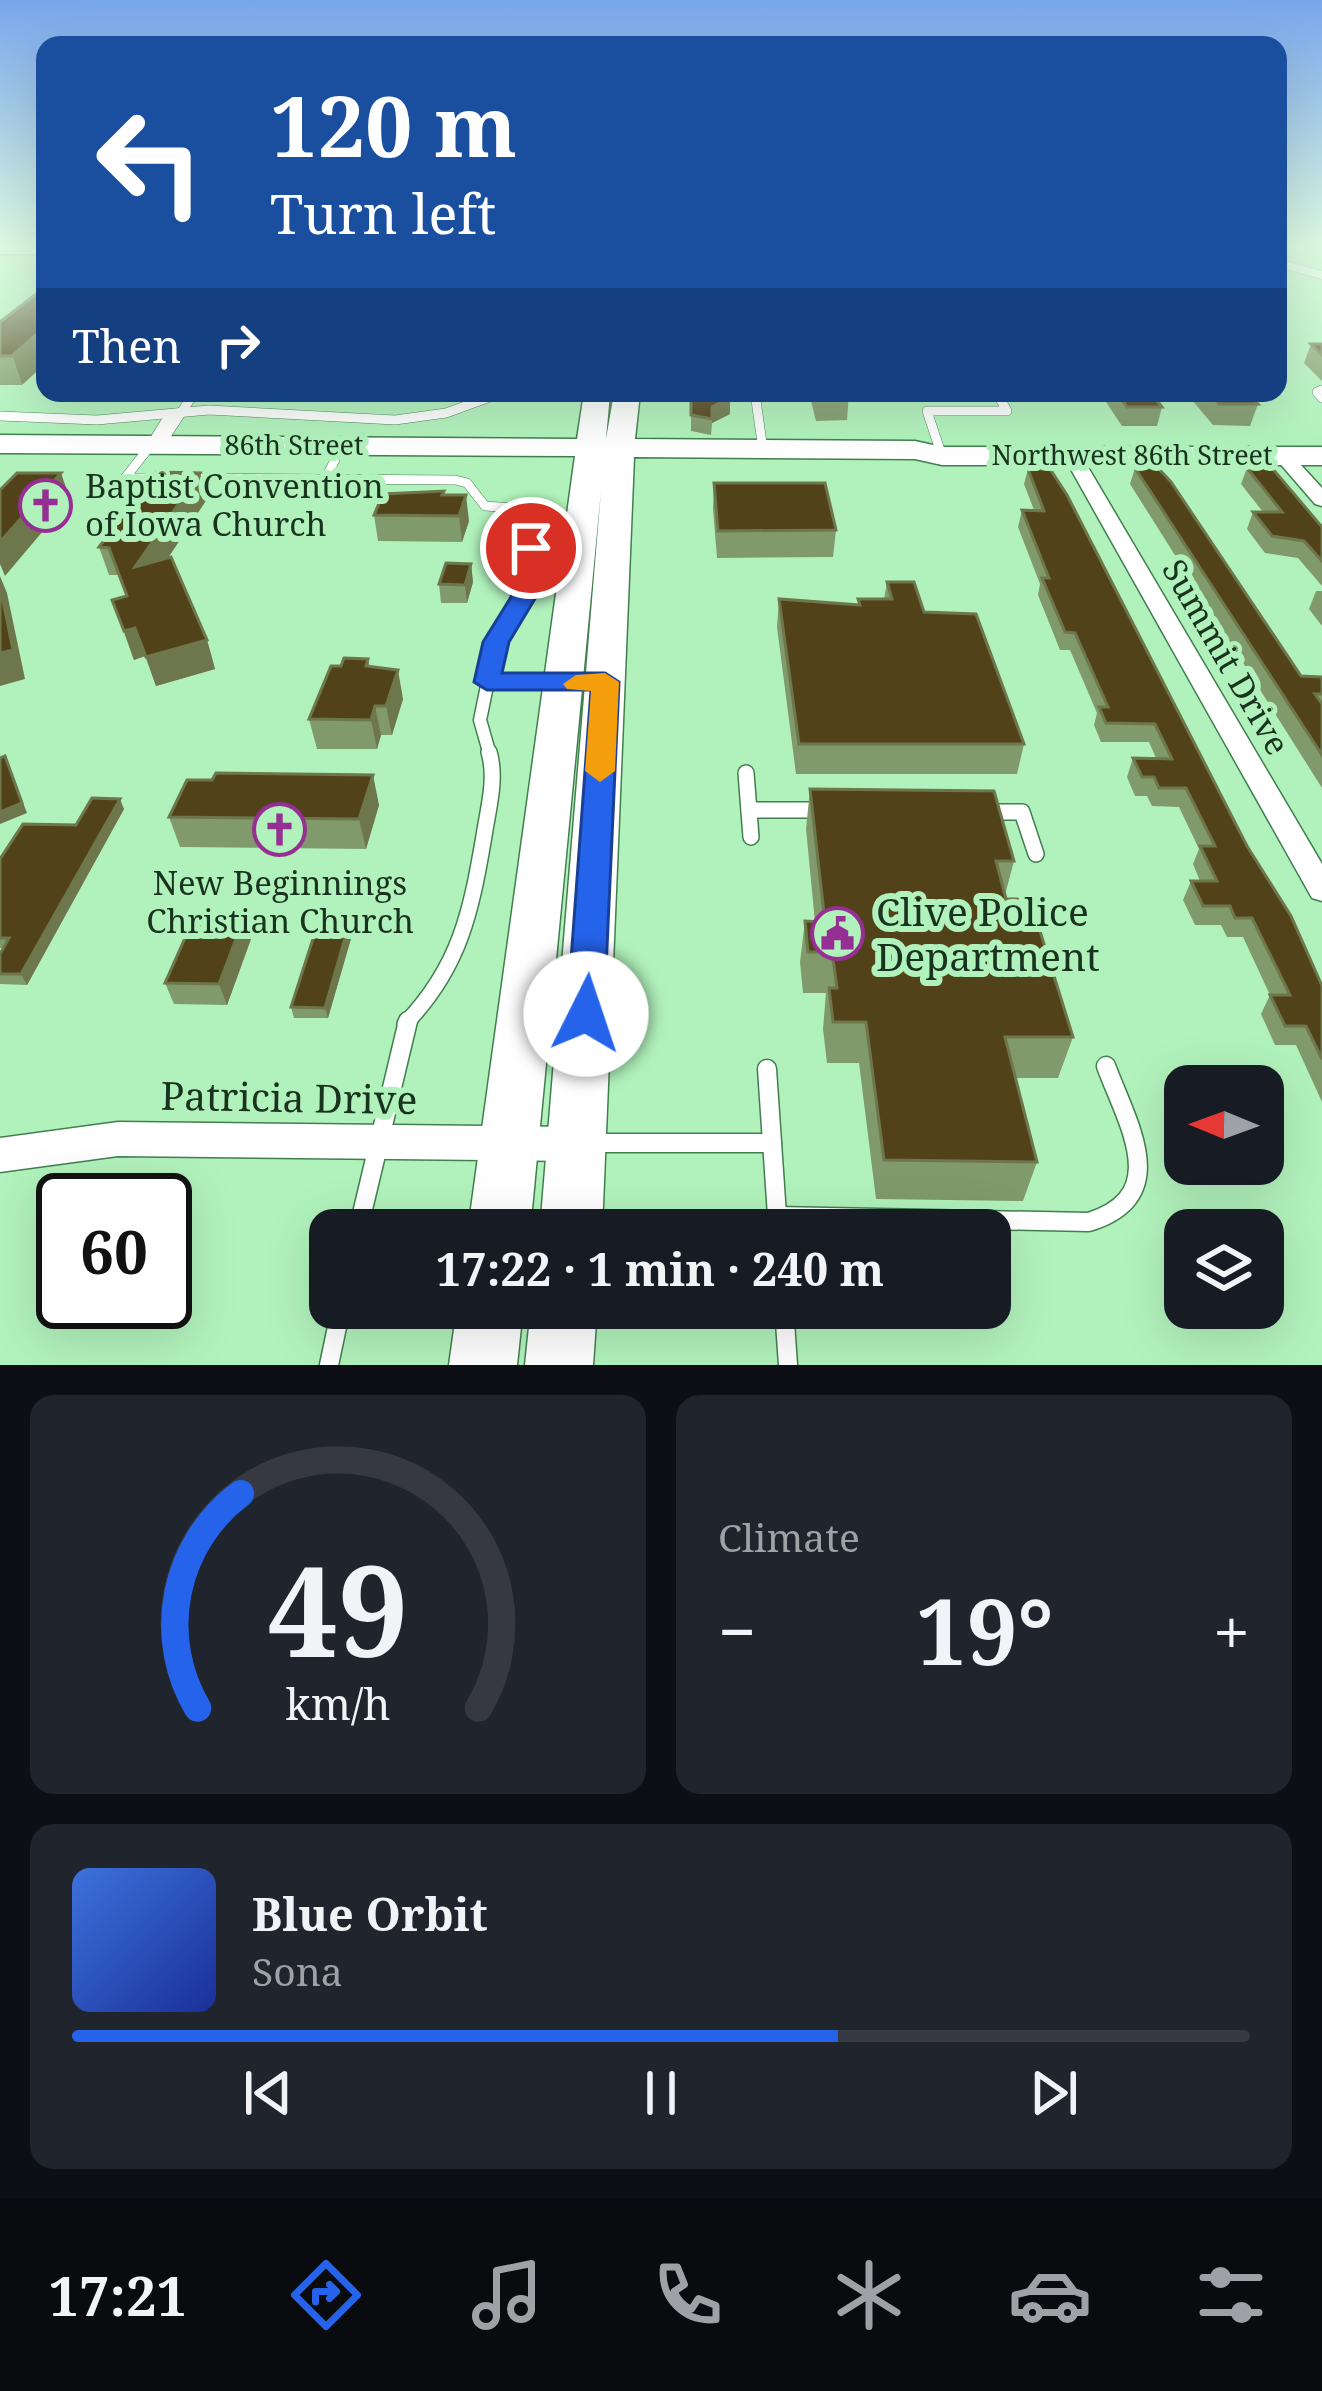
<!DOCTYPE html>
<html lang="en">
<head>
<meta charset="utf-8">
<style>
	body { margin:0; font-family:"Noto Serif",serif; background:#20242c; color:#f1f3f6; height:100vh; display:flex; flex-direction:column; font-size:45px; white-space:nowrap }
	* { box-sizing:border-box; margin:0 }
	p { font-size:39px; color:#9ea1a6 }
	.icon { flex:none; width:66px; height:66px; fill:none; stroke:currentColor; stroke-width:2; stroke-linecap:round; stroke-linejoin:round }
	.map { position:relative; height:1365px; overflow:hidden }
	.drawer { display:flex; flex-direction:column; gap:30px; padding:30px; background:#0d0f14; flex:1 }
	.drawer>* { flex:none }
	.top-card { position:absolute; left:36px; top:36px; width:1251px; height:366px; border-radius:24px; box-shadow:0 12px 48px #0002; background:#1a4fa0; color:#fff; overflow:hidden }
	.needle { width:78px; rotate:271deg }
	.buttons { position:absolute; left:1164px; top:1065px; display:grid; gap:24px }
	.buttons a { display:grid; place-items:center; width:120px; height:120px; border-radius:24px; background:#171b24; box-shadow:0 12px 48px #0002; font-size:60px }
	.speed { position:absolute; left:36px; top:1173px; display:flex; gap:24px; font-size:60px; font-weight:700; text-align:center }
	.speed>* { display:grid; place-content:center; width:156px; height:156px; border-radius:50%; background:#171b24; box-shadow:0 12px 48px #0002; line-height:1 }
	.speed .limit { border:6px solid #111; border-radius:18px; background:#fff; color:#111 }
	.pin { position:absolute; display:grid; place-items:center; width:102px; height:102px; color:#fff; margin:-51px; border:6px solid #fff; border-radius:50%; box-shadow:0 3px 12px #0007 }
	.me { position:absolute; width:132px; margin:-66px; rotate:4deg; stroke-linejoin:round; filter:drop-shadow(0 0 9px #0008) }
	.turn { display:flex; align-items:center; gap:42px; height:252px; padding:0 36px; font-size:54px }
	.turn .icon { width:156px; height:156px; stroke-width:2.5 }
	.turn b { display:block; font-size:84px; line-height:102px }
	.then { display:flex; align-items:center; height:114px; padding:0 36px; background:#0003; gap:24px; font-size:45px }
	.big { font-size:90px; font-weight:700; line-height:1.1 }
	.drawer .widget { flex:1; display:flex; flex-direction:column; justify-content:center; gap:18px; min-width:0; padding:0 42px; border-radius:24px; background:#20242c }
	.drawer .dial { align-items:center; gap:0 }
	.dial svg { height:312px; overflow:visible; fill:none; stroke:#363941; stroke-width:7; stroke-linecap:round; text-anchor:middle }
	.dial text { fill:#f1f3f6; stroke:none }
	.song { display:flex; align-items:center; gap:36px }
	.cover { width:144px; height:144px; border-radius:18px; background:linear-gradient(135deg,hsl(220 70% 55%),hsl(230 70% 35%)) }
	.played { height:12px; border-radius:6px; background:linear-gradient(90deg,#2563eb 65%,#363941 65%) }
	.keys { display:flex; justify-content:space-around; direction:ltr }
	.heat { display:flex; justify-content:space-between; align-items:center; font-size:66px; direction:ltr }
	.drawer .tiles { flex:1; display:grid; gap:30px; grid-template-columns:1fr 1fr }
	.widget:last-child { grid-column:span 2 }
	.trip { position:absolute; left:309px; top:1209px; width:702px; height:120px; border-radius:24px; background:#171b24; box-shadow:0 12px 48px #0002; font-weight:700; line-height:120px; text-align:center }
	.tab-bar { display:flex; height:192px; justify-content:space-around; align-items:center; background:#090b0e; color:#9ea1a6 }
	.tab-bar .icon { width:84px; height:84px }
	.tab-bar .selected { color:#2563eb }
	.tab-bar b { font-size:54px; color:#f1f3f6 }
	.map>svg:first-child { display:block }
	.lines { fill:none; stroke-linecap:round; stroke-linejoin:round }
	.service-far4-casing { stroke:#417f4e; stroke-width:9 }
	.service-far3-casing { stroke:#417f4e; stroke-width:10 }
	.service-far2-casing { stroke:#417f4e; stroke-width:15 }
	.service-far1-casing { stroke:#417f4e; stroke-width:18 }
	.service-casing { stroke:#417f4e; stroke-width:21 }
	.minor-casing { stroke:#417f4e; stroke-width:3 }
	.primary-casing { stroke:#417f4e; stroke-width:3 }
	.service-far4 { stroke:#fff; stroke-width:8 }
	.service-far3 { stroke:#fff; stroke-width:9 }
	.service-far2 { stroke:#fff; stroke-width:12 }
	.service-far1 { stroke:#fff; stroke-width:15 }
	.service { stroke:#fff; stroke-width:18 }
	.minor { fill:#fff; fill-rule:evenodd }
	.primary { fill:#fff; fill-rule:evenodd }
	.wall { fill:#819a6b }
	.shaded-wall { fill:#6e774b }
	.building { fill:#51421a; stroke:#6e774b; stroke-width:3 }
	.route { fill:#2563eb; stroke:#184099; stroke-width:3 }
	.slow { fill:#f59e0b }
	.labels { text-anchor:middle; stroke-width:12; stroke-linejoin:round; paint-order:stroke }
	.far-street-label { font-size:27px; fill:#19331e; stroke:#b1f2bc }
	.poi-label { font-size:33px; fill:#19331e; stroke:#b1f2bc; text-anchor:start }
	.street-label { font-size:33px; fill:#19331e; stroke:#b1f2bc }
	.near-poi-label { font-size:39px; fill:#19331e; stroke:#b1f2bc; text-anchor:start }
	.near-street-label { font-size:39px; fill:#19331e; stroke:#b1f2bc }
</style>
</head>
<body>
<div class="map">
<svg width="1322" height="1365" viewBox="0 0 1322 1365">
	<rect width="100%" height="100%" fill="#b1f2bc"/>
	<g class="lines">
		<defs>
			<path id="service-far4" d="M1278,263L1322,275"/>
			<g id="service-far3">
				<path d="M1322,390L1317,392L1322,398"/>
				<path d="M755,393L763,450"/>
				<path d="M178,413L167,419L151,445L164,439L194,393"/>
				<path d="M0,416L97,420L209,410L395,420L446,413L501,393"/>
				<path d="M151,445L125,478H164"/>
				<path d="M942,456L927,411H1007L997,393"/>
				<path d="M185,478L455,480L467,483L485,506L515,508L533,521L530,543"/>
				<path d="M325,479L335,460"/>
			</g>
			<g id="service-far2">
				<path d="M487,681L556,684"/>
				<path d="M490,755L480,720L496,642L524,597L531,540"/>
			</g>
			<g id="service-far1">
				<path d="M746,773L751,837"/>
				<path d="M749,810H825"/>
				<path d="M989,812H1022L1036,854"/>
				<path d="M405,1024C460,967 471,912 484,836C488,809 497,779 489,752"/>
			</g>
			<g id="service">
				<path d="M767,1069L778,1230"/>
				<path d="M591,1143H772"/>
				<path d="M777,1216L1089,1222C1173,1196 1128,1125 1106,1066"/>
				<path d="M358,1230L408,1021"/>
				<path d="M784,1308L788,1365"/>
				<path d="M329,1365L341,1308"/>
			</g>
			<g id="minor">
				<rect x="0" y="246" width="45" height="8"/>
				<path d="M1283,451L1289,452L1322,488V506L1315,504L1277,460V452Z"/>
				<path d="M1073,452L1082,457L1322,864V901L1312,898L1064,457Z"/>
				<path d="M118,1122L575,1127L588,1132L593,1144L588,1156L575,1161L118,1156L0,1172V1138Z"/>
			</g>
			<g id="primary">
				<path d="M584,393H610L606,439L614,393H640L635,439L915,441L942,447H1322V465H942L915,459L634,457L602,1230H540L601,491L530,1230H468L575,456L0,453V435L577,439Z"/>
				<path d="M457,1308H523L517,1365H449Z"/>
				<path d="M531,1308H597L593,1365H525Z"/>
			</g>
		</defs>
		<use href="#service-far4" class="service-far4-casing"/>
		<use href="#service-far3" class="service-far3-casing"/>
		<use href="#service-far2" class="service-far2-casing"/>
		<use href="#service-far1" class="service-far1-casing"/>
		<use href="#service" class="service-casing"/>
		<use href="#minor" class="minor-casing"/>
		<use href="#primary" class="primary-casing"/>
		<use href="#service-far4" class="service-far4"/>
		<use href="#service-far3" class="service-far3"/>
		<use href="#service-far2" class="service-far2"/>
		<use href="#service-far1" class="service-far1"/>
		<use href="#service" class="service"/>
		<use href="#minor" class="minor"/>
		<use href="#primary" class="primary"/>
	</g>
	<g class="wall">
		<path d="M1278,317L1286,324L1279,344H1278Z"/>
		<path d="M0,322L22,385H0Z"/>
		<path d="M1311,344H1322V381L1304,363Z"/>
		<path d="M92,393H167L165,396L93,395Z"/>
		<path d="M691,393L730,414L712,423L711,435L691,431Z"/>
		<path d="M809,393H849L847,420L816,421Z"/>
		<path d="M890,393H924V396L890,395Z"/>
		<path d="M1026,393H1063L1062,396L1027,395Z"/>
		<path d="M1100,393H1151L1162,407L1157,426H1122Z"/>
		<path d="M1186,393H1248L1258,404L1250,426L1213,425Z"/>
		<path d="M1135,468L1301,676L1322,677V788L1130,484Z"/>
		<path d="M1247,468L1322,527V586L1298,558L1265,553L1247,529L1253,512H1263L1241,484Z"/>
		<path d="M1028,469L1247,846L1322,986V1102L1296,1045H1275L1261,1014L1270,995L1243,937H1227L1221,925H1195L1183,900L1191,881H1200L1193,864L1199,849L1179,807L1152,806L1147,796H1135L1127,777L1133,758H1156L1149,742H1101L1094,725L1097,713L1070,650H1060L1038,595L1040,584L1018,527L1022,510H1034L1024,484Z"/>
		<path d="M200,473L207,499L168,558L207,640L215,669L156,686L145,656L134,660L112,600L126,596L119,575H109L99,547L114,528L111,520Z"/>
		<path d="M714,483L836,530L833,557L717,558L713,509Z"/>
		<path d="M444,491V495L469,521L462,542L378,541L374,515Z"/>
		<path d="M471,564L473,582L467,603H441L439,584Z"/>
		<path d="M887,582L924,612L1024,744L1017,774H796L777,627L779,599L858,605V599H884Z"/>
		<path d="M1316,591H1322V626L1309,609Z"/>
		<path d="M368,659L370,667L403,699L392,735H381L377,749H317L309,719L341,666Z"/>
		<path d="M810,789L1014,861L1005,895L1073,1037L1058,1078H1016L1037,1162L1023,1201L876,1199L859,1063H827L823,1029L826,993H803L800,962L805,921L815,922L806,829Z"/>
		<path d="M379,805L366,849L180,847L169,817Z"/>
		<path d="M124,809L27,985L0,984V954L3,948H0V859L76,825Z"/>
		<path d="M351,917L354,928L328,1018H294L291,1007Z"/>
		<path d="M251,939L227,1005L174,1004L165,983Z"/>
	</g>
	<g class="shaded-wall">
		<path d="M45,327V364L22,385L12,356Z"/>
		<path d="M730,398V414L712,423V407Z"/>
		<path d="M61,473L70,499L5,576L0,564V542Z"/>
		<path d="M200,473L207,499L144,594L135,567Z"/>
		<path d="M466,495L469,521L462,542L459,516Z"/>
		<path d="M471,564L473,582L467,603L465,585Z"/>
		<path d="M0,576L7,593L25,679L0,686Z"/>
		<path d="M135,628L145,656L134,660L124,631Z"/>
		<path d="M207,640L215,669L156,686L146,657Z"/>
		<path d="M398,670L403,699L392,735L386,706Z"/>
		<path d="M375,706L381,735L377,749L371,720Z"/>
		<path d="M9,766L27,813L0,824V812Z"/>
		<path d="M373,775L379,805L366,849L359,819Z"/>
		<path d="M120,799L124,809L27,985L21,974Z"/>
		<path d="M351,917L354,928L328,1018L325,1008Z"/>
		<path d="M244,918L251,939L227,1005L219,984Z"/>
	</g>
	<g class="building">
		<path d="M45,287V327L12,356H0V322Z"/>
		<path d="M1311,344H1322V355Z"/>
		<path d="M691,393H711L730,398L712,407V419L691,415Z"/>
		<path d="M817,393H849L850,396L818,397Z"/>
		<path d="M1117,393H1151L1162,407H1127Z"/>
		<path d="M1210,393H1248L1258,404H1219Z"/>
		<path d="M1135,468H1158L1171,482L1301,676L1322,677V694H1315L1322,704V755Z"/>
		<path d="M1247,468H1272L1322,527V561L1304,541L1272,536L1253,512H1282Z"/>
		<path d="M1028,469H1050L1067,495L1247,846L1291,916L1322,986V1059L1306,1026H1285L1270,995H1290L1252,918H1235L1230,906H1203L1191,881H1217L1200,846H1215L1186,788H1159L1154,777H1142L1133,758L1172,759L1155,724L1106,723L1099,707H1108L1075,633L1065,632L1042,578H1049L1022,510L1044,511Z"/>
		<path d="M156,472L200,473L135,567L171,557L207,640L146,657L135,628L124,631L112,600L127,596L109,548L99,547L119,521L111,520Z"/>
		<path d="M17,473H61L0,542V490Z"/>
		<path d="M714,483H825L836,530L718,531Z"/>
		<path d="M444,491L442,495H466L459,516L374,515L383,494Z"/>
		<path d="M446,563L471,564L465,585L439,584Z"/>
		<path d="M887,582H914L924,612L976,614L1024,744H799L779,599L860,605L858,599H892Z"/>
		<path d="M0,586L13,650L0,653Z"/>
		<path d="M344,658L368,659L366,666L398,670L386,706H375L371,720L309,719L331,666H341Z"/>
		<path d="M5,756L22,803L0,812V758Z"/>
		<path d="M216,773L373,775L359,819L169,817L187,780H212Z"/>
		<path d="M810,789L994,791L1014,861H996L1006,899H1030L1073,1037H1005L1037,1162L884,1160L866,1022H833L829,988H837L832,952H808L805,921L825,922Z"/>
		<path d="M92,798L120,799L21,974H0V954L9,938H0V859L23,824L76,825Z"/>
		<path d="M320,917H351L325,1008L291,1007Z"/>
		<path d="M194,918H244L219,984L165,983Z"/>
	</g>
	<linearGradient id="sky" x2="0" y2="1"><stop stop-color="#78a6ec"/><stop offset="0.56" stop-color="#dcf9e1"/><stop offset="1" stop-color="#dcf9e1" stop-opacity="0"/></linearGradient>
	<rect width="1322" height="437" fill="url(#sky)"/>
	<path class="route" d="M531,541L543,548L536,597L509,642L502,673H605L619,682L604,1014L599,1025L586,1029L572,1025L567,1014L591,690H487L474,682L483,642L511,597L520,548Z"/>
	<path class="slow" d="M605,673L619,682L615,771L600,782L585,771L591,691L567,689L563,684L576,675Z"/>
	<defs>
		<symbol id="church-ring" viewBox="-11 -11 22 22"><circle r="9.5" fill="#b1f2bc" stroke="#962f93" stroke-width="1.5"/><path d="M-1.2-6h2.4v3.5h3.3v2.4h-3.3V6h-2.4V-.1h-3.3v-2.4h3.3Z" fill="#962f93"/></symbol>
		<symbol id="civic-ring" viewBox="-11 -11 22 22"><circle r="9.5" fill="#b1f2bc" stroke="#962f93" stroke-width="1.5"/><path d="M-.6-6.5H3V-4.5H.6V-3L4-1V1h2V6H-6V1h2V-1L-.6-3ZM-1.2 2.5V6h2.4V2.5Z" fill="#962f93"/></symbol>
	</defs>
	<g fill-rule="evenodd">
		<use href="#church-ring" x="16" y="476" width="59" height="59"/>
		<use href="#church-ring" x="250" y="800" width="59" height="59"/>
		<use href="#civic-ring" x="808" y="904" width="59" height="59"/>
	</g>
	<g class="labels">
		<g class="far-street-label">
			<text x="294" y="455">86th Street</text>
			<text x="1132" y="465">Northwest 86th Street</text>
		</g>
		<g class="poi-label">
			<text x="85" y="498">Baptist Convention<tspan x="85" dy="38">of Iowa Church</tspan></text>
			<text x="280" y="895" text-anchor="middle">New Beginnings<tspan x="280" dy="38">Christian Church</tspan></text>
		</g>
		<g class="street-label">
			<text transform="translate(1226 657) rotate(60)" y="12">Summit Drive</text>
		</g>
		<g class="near-poi-label">
			<text x="876" y="926">Clive Police<tspan x="876" dy="45">Department</tspan></text>
		</g>
		<g class="near-street-label">
			<text transform="translate(289 1098) rotate(1)" y="14">Patricia Drive</text>
		</g>
	</g>
</svg>
<div class="buttons">
<a><svg class="needle" viewBox="-14 -14 28 28"><path d="M0-13l5 13h-10z" fill="#e53935"/><path d="M0 13l5-13h-10z" fill="#9ea1a6"/></svg></a>
<a><svg class="icon" aria-label="layers" viewBox="0 0 24 24"><path d="M12 4l9 5-9 5-9-5zM3 14l9 5 9-5"/></svg></a>
</div>
<div class="speed"><div class="limit">60</div></div>
<div class="pin" style="left:531px;top:548px;background:#d93025"><svg class="icon" aria-label="arrive" viewBox="0 0 24 24"><path d="M6 21V4h12l-3 4 3 4H6"/></svg></div>
<svg class="me" style="left:586px;top:1014px" viewBox="-20 -20 40 40"><circle r="19" fill="#fff"/><path d="M0-13L10 11 0 6-10 11z" fill="#2563eb"/></svg>
<div class="trip">17:22 · 1 min · 240 m</div>
<div class="top-card">
<div class="turn"><svg class="icon" aria-label="left" viewBox="0 0 24 24"><path d="M17 20v-9H6M10 6l-5 5 5 5"/></svg><div><b>120 m</b>Turn left</div></div>
<div class="then">Then<svg class="icon" aria-label="right" viewBox="0 0 24 24"><path d="M7 20v-9h11M14 6l5 5-5 5"/></svg></div>
</div>
</div>
<section class="drawer">
<div class="tiles">
<div class="widget dial"><svg viewBox="0 0 100 80">
<path d="M14 69A42 42 0 1 1 86 69"/>
<path d="M14 69A42 42 0 0 1 25 14" stroke="#2563eb"/>
<text x="50" y="56" font-size="32" font-weight="700">49</text>
<text x="50" y="72" font-size="11">km/h</text>
</svg></div>
<div class="widget"><p>Climate</p>
<div class="heat"><a>−</a><b class="big">19°</b><a>+</a></div>
</div>
<div class="widget">
<div class="song"><i class="cover"></i><div><b>Blue Orbit</b><p>Sona</p></div></div>
<div class="played"></div>
<div class="keys"><svg class="icon" aria-label="previous" viewBox="0 0 24 24"><path d="M18 5L8 12l10 7zM5 5v14"/></svg><svg class="icon" aria-label="pause" viewBox="0 0 24 24"><path d="M8 5v14M16 5v14"/></svg><svg class="icon" aria-label="next" viewBox="0 0 24 24"><path d="M6 5l10 7-10 7zM19 5v14"/></svg></div>
</div>
</div>
</section>
<nav class="tab-bar">
<b>17:21</b>
<svg class="icon selected" aria-label="directions" viewBox="0 0 24 24"><path d="M12 3l9 9-9 9-9-9zM9 14v-3h6M13 9l2 2-2 2"/></svg>
<svg class="icon" aria-label="music" viewBox="0 0 24 24"><path d="M9 18V5l10-2v13"/><circle cx="6" cy="18" r="3"/><circle cx="16" cy="16" r="3"/></svg>
<svg class="icon" aria-label="phone" viewBox="0 0 24 24"><path d="M5 4h4l2 5-3 2q2 4 5 5l2-3 5 2v4C11 20 4 13 5 4z"/></svg>
<svg class="icon" aria-label="climate" viewBox="0 0 24 24"><path d="M12 3v18M4 7l16 10M4 17L20 7"/></svg>
<svg class="icon" aria-label="car" viewBox="0 0 24 24"><path d="M5 17H2v-5l4-1 3-4h7l3 4 3 1v5h-3M9 17h6M6 11h13"/><circle cx="7" cy="17" r="2"/><circle cx="17" cy="17" r="2"/></svg>
<svg class="icon" aria-label="filters" viewBox="0 0 24 24"><path d="M4 7h16M4 17h16"/><circle cx="9" cy="7" r="2"/><circle cx="15" cy="17" r="2"/></svg>
</nav>
</body>
</html>
